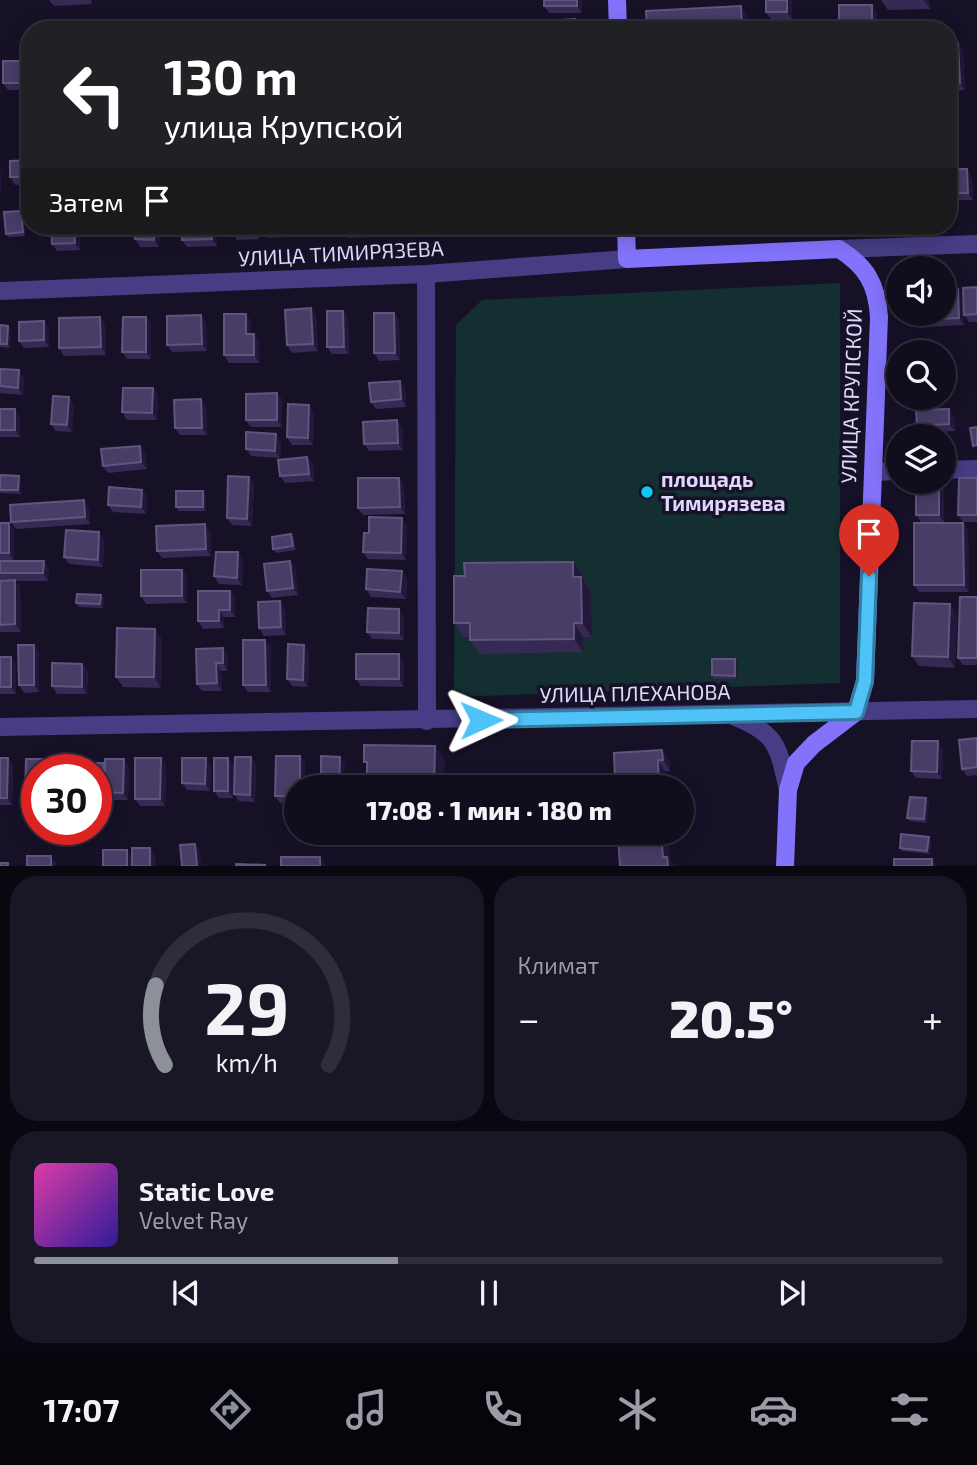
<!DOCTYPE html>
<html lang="ru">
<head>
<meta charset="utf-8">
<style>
	body { margin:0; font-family:"Exo 2",sans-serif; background:#191626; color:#f1f3f6; height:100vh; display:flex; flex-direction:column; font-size:26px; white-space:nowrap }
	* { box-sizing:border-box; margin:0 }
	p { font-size:23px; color:#9c9ca4 }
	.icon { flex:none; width:38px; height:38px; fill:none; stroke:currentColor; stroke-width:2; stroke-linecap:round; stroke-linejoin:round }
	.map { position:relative; height:866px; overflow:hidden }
	.panel { display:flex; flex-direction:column; gap:10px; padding:10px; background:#090710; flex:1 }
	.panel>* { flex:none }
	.guide { position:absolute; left:21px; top:21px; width:936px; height:214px; border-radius:28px; box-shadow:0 4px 18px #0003,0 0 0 2px #302d3b; background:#202124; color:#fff; overflow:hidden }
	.buttons { position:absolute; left:886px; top:256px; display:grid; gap:14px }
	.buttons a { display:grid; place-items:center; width:70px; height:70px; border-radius:50%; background:#100d1d; box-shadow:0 4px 18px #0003,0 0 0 2px #302d3b; font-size:35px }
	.speed { position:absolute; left:21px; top:754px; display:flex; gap:14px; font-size:35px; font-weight:700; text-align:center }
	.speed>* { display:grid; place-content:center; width:91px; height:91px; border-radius:50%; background:#100d1d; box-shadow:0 4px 18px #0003,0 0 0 2px #302d3b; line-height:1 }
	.speed .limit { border:10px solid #d22; background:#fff; color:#111 }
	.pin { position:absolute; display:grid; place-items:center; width:60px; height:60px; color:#fff; margin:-72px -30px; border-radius:50% 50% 50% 0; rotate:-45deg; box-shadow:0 0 7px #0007 }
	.pin .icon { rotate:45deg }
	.me { position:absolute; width:77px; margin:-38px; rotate:89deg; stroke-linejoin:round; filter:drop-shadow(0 0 5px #0008) }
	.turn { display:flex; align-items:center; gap:24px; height:147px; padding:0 28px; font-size:32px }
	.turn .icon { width:91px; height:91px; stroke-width:2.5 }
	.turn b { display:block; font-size:49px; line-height:60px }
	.then { display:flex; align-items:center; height:66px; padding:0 28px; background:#0003; gap:14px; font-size:26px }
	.big { font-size:52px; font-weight:800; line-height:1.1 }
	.panel .tile { flex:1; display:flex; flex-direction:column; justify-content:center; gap:10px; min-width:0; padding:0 24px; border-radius:28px; background:#191626 }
	.panel .dial { align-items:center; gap:0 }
	.dial svg { height:182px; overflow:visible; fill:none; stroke:#302d3b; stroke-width:7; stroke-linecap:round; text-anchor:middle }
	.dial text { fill:#f1f3f6; stroke:none }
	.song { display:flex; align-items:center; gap:21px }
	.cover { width:84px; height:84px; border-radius:10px; background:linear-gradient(135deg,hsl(320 70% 55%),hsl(250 70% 35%)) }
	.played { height:7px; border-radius:4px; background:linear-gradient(90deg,#8c9099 40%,#302d3b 40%) }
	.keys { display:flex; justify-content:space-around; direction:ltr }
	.heat { display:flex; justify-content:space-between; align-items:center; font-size:38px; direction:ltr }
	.panel .tiles { flex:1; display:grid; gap:10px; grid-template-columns:1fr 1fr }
	.tile:last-child { grid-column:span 2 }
	.trip { position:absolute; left:284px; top:775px; width:410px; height:70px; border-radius:35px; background:#100d1d; box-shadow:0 4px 18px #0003,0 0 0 2px #302d3b; font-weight:800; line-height:70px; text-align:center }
	.dock { display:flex; height:112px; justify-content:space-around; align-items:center; background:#06050c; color:#9c9ca4 }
	.dock .icon { width:49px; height:49px }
	.dock .current { color:#8c9099 }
	.dock b { font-size:32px; color:#f1f3f6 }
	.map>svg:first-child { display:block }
	.green { fill:#142f31 }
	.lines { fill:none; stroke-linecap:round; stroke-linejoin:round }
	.street { stroke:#463d84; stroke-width:18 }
	.secondary { stroke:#8273fa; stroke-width:18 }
	.wall { fill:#362a54 }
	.shaded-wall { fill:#21183a }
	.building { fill:#483d66; stroke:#60557e; stroke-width:2 }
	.route-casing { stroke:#337fa1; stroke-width:18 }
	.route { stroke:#4fc3f7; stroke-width:12 }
	.poi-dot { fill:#0bcaf6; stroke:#161127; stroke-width:2.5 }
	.labels { text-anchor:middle; stroke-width:7; stroke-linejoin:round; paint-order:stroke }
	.street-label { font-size:21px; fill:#dfd8fe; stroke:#161127 }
	.poi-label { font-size:21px; font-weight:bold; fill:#dfd8fe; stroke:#161127; text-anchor:start }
</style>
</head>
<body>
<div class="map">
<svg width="977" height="867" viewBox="0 0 977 867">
	<rect width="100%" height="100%" fill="#161127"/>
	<path class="green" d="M840,283V683L454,697L456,325L482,300Z"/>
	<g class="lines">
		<g class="street">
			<path d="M839,249L977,244"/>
			<path d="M426,274L427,721"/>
			<path d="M0,291L426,274L627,259"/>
			<path d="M943,470L977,469"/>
			<path d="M873,472L898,471"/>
			<path d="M735,717C778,734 778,747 788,790"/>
			<path d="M0,727L977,709"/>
		</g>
		<g class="secondary">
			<path d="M617,0L618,30"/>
			<path d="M626,226L627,259L839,249C866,266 877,284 879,317L865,681L856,712L814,744L796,763L788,790L785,867"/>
		</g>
	</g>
	<g class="wall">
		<path d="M49,0H91L92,4L54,6Z"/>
		<path d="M544,0H582V13H549L544,6Z"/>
		<path d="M766,0H792V19H771L766,12Z"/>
		<path d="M881,0H929L930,9L888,10Z"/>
		<path d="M948,43L963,50L965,90L948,91Z"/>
		<path d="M30,61V90H8L3,83Z"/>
		<path d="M30,160V184L15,185L10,177Z"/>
		<path d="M948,169L972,176L973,200H948Z"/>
		<path d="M23,215L25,236L9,237L6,234Z"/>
		<path d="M79,226L80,250L57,251L52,244Z"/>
		<path d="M135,226H160L159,247H140L135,239Z"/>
		<path d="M181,226H216L217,246L187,247L182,240Z"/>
		<path d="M232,226H259V239L237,240L232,232Z"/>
		<path d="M261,226H287V237L267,238L262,231Z"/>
		<path d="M341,226H368L369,237L347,238L342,231Z"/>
		<path d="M420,226L421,233L394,234L389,227Z"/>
		<path d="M439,226H464V228H441Z"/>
		<path d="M480,226H504V228L482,229Z"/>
		<path d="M977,287V322H969L964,315Z"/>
		<path d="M963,296L964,325L924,327L918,320Z"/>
		<path d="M343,311L348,318L349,354H332L327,347Z"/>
		<path d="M394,313L399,320L400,360L379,361L374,353Z"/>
		<path d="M316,315L318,351L292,353L287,345Z"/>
		<path d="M100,317L105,324L106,355L64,356L59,348Z"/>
		<path d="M146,317L151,324V359H127L122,352Z"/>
		<path d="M251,321V334L259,341V363H229L224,355Z"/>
		<path d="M206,322L207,351L172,352L167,345Z"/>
		<path d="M0,325L10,329V348L0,347Z"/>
		<path d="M49,328V347L24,348L19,341Z"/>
		<path d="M0,369L19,370L24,378L23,395L0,393Z"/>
		<path d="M153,388L158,396L157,420H127L122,412Z"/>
		<path d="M405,388L406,407L376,409L371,402Z"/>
		<path d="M277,393L282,400V427H251L246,420Z"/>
		<path d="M74,404L72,432L56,431L51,424Z"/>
		<path d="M206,407L207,435H180L175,428Z"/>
		<path d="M0,409L20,416V437H0Z"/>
		<path d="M314,412L313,445H292L287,437Z"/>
		<path d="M954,416L955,431L922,433L917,426Z"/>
		<path d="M397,420L402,428L403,450L369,451L364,444Z"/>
		<path d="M281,441L280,458L251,456L246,449Z"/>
		<path d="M145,453L147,469L108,473L103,466Z"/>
		<path d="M313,464L314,481L285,483L280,476Z"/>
		<path d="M0,475L19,476L21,479V494L0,493Z"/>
		<path d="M249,477L254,484L252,526L232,525L227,518Z"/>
		<path d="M977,478V522H963L958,515Z"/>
		<path d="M404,485L405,514L363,515L358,508Z"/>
		<path d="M944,486V522H921L916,515Z"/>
		<path d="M142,490L147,497L146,514L113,512L108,505Z"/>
		<path d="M203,491L206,495V511H179L176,507Z"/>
		<path d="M89,507L90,524L16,529L11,522Z"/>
		<path d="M0,523L14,530V561H0Z"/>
		<path d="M407,525L406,560L368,559L363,552L369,533Z"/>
		<path d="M968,530L969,592H919L914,585Z"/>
		<path d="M210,531L211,556L162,558L157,551Z"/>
		<path d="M294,537L296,550L276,553L273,549Z"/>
		<path d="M104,539L103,567L69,564L64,557Z"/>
		<path d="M238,552L243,560L242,585L219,584L214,576Z"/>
		<path d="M0,561H44L49,569L48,581H15L20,587L21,632H0Z"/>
		<path d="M290,561L295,568L298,595L272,598L267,591Z"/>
		<path d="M182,570L187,577V603L146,604L141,596Z"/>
		<path d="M583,576V579L591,591L592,637H583V652L480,654L470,640V637H464L454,623Z"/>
		<path d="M407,578L406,599L371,597L366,589Z"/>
		<path d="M230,591L235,598V617H224V628L203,629L198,621Z"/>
		<path d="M101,595L104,599L103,608L79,607L76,603Z"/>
		<path d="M977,597V665H963L958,658Z"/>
		<path d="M285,608L286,635L264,636L259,628Z"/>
		<path d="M957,615L955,668L919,666L912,656Z"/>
		<path d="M404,616V640L372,639L367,632Z"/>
		<path d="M162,639L161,688L123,687L116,677Z"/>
		<path d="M265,640L271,647V692H248L243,685Z"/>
		<path d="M304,645L309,652L308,687L292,686L287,679Z"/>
		<path d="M223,648L228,655V671H221L222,691H202L197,684Z"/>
		<path d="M39,652V692L24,693L19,685Z"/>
		<path d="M0,657L16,664V694H0Z"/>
		<path d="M404,661V687L361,686L356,679Z"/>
		<path d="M738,663L737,679H714L712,675Z"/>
		<path d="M82,664L88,671L87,694H57L52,686Z"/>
		<path d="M977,738V775L967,776L962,769Z"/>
		<path d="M943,749L942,779L916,778L911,771Z"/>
		<path d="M614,753L670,761V771H665L666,788H610L615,781Z"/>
		<path d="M300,756L305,763V788H296V803H280L275,796Z"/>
		<path d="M251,757L256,764L255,802L239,801L234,794Z"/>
		<path d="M0,758L13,766L12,805H0Z"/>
		<path d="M161,758L166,765L165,806H140L135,799Z"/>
		<path d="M26,759H51L56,767V770H37V802H30L25,795Z"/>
		<path d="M104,763L105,765L129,766L128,800H110L106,794L96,795V770Z"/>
		<path d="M211,765L210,791L187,790L182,783Z"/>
		<path d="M234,765L233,798H219L214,791Z"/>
		<path d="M929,802L927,823L910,821L907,818Z"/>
		<path d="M37,816V830H69V832H33L31,828Z"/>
		<path d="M357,833H443V839L360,838Z"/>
		<path d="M533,833H583V837L536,838Z"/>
		<path d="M612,833H668L670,860L674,866H620L619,845L612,836Z"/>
		<path d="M931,841L930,854L902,851L900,848Z"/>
	</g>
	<g class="shaded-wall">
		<path d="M577,0H582V13L577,6Z"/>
		<path d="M787,0H792V19L787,12Z"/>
		<path d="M924,0H929L930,9Z"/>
		<path d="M872,5L877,12V30H872Z"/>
		<path d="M741,6L749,17V30H742Z"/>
		<path d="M575,19L580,26L581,30H576Z"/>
		<path d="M958,43L963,50L965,90L960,83Z"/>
		<path d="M967,169L972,176L973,200L968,193Z"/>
		<path d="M0,173L1,174V193L0,192Z"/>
		<path d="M21,211L23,215L25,236L23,232Z"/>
		<path d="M74,226H79L80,250L75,243Z"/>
		<path d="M155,226H160L159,247L154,240Z"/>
		<path d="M211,226H216L217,246L212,239Z"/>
		<path d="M254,226H259V239L254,232Z"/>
		<path d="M282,226H287V237L282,230Z"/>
		<path d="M363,226H368L369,237L363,229Z"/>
		<path d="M416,226H420L421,233Z"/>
		<path d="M958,289L963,296L964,325L959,318Z"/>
		<path d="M311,308L316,315L318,351L313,344Z"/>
		<path d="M343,311L348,318L349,354L344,347Z"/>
		<path d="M394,313L399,320L400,360L395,353Z"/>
		<path d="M246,314L251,321V341L246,334Z"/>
		<path d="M201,315L206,322L207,351L202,344Z"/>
		<path d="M100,317L105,324L106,355L101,347Z"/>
		<path d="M146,317L151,324V359L146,352Z"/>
		<path d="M44,321L49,328V347L44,340Z"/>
		<path d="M8,326L10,329V348L7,344Z"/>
		<path d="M254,334L259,341V363L254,355Z"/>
		<path d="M19,370L24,378L23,395L18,388Z"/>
		<path d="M400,381L405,388L406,407L401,399Z"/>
		<path d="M153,388L158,396L157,420L152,413Z"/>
		<path d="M277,393L282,400V427L277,420Z"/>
		<path d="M69,397L74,404L72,432L67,425Z"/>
		<path d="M201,399L206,407L207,435L202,428Z"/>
		<path d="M309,405L314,412L313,445L308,438Z"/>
		<path d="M15,409L20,416V437L15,430Z"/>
		<path d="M949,409L954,416L955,431L949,424Z"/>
		<path d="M397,420L402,428L403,450L398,443Z"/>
		<path d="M276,434L281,441L280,458L275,451Z"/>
		<path d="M140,446L145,453L147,469L141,462Z"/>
		<path d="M307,457L313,464L314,481L309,474Z"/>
		<path d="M19,476L21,479V494L18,490Z"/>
		<path d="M249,477L254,484L252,526L247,519Z"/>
		<path d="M399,478L404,485L405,514L400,507Z"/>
		<path d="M939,481H941L944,486V522L939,515Z"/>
		<path d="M142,490L147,497L146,514L141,507Z"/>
		<path d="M203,491L206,495V511L203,507Z"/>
		<path d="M84,500L89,507L90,524L85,517Z"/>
		<path d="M402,518L407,525L406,560L401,553Z"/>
		<path d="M9,523L14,530V561L9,553Z"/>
		<path d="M963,523L968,530L969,592L964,585Z"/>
		<path d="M205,524L210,531L211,556L206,549Z"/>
		<path d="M99,532L104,539L103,567L98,560Z"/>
		<path d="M291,534L294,537L296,550L293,546Z"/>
		<path d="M238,552L243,560L242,585L237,578Z"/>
		<path d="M44,561L49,569L48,581L43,573Z"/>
		<path d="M290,561L295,568L298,595L293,588Z"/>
		<path d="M573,562L583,576V579L591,591L592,637L582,623L573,577Z"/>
		<path d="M182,570L187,577V603L182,596Z"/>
		<path d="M402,571L407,578L406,599L400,592Z"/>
		<path d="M15,580L20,587L21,632L15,624Z"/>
		<path d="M230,591L235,598V617L230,610Z"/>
		<path d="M101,595L104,599L103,608L100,604Z"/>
		<path d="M280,601L285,608L286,635L281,627Z"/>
		<path d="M950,604L957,615L955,668L948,657Z"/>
		<path d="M399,609L404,616V640L399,633Z"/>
		<path d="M219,610L224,617V628L219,621Z"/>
		<path d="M574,623L583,637V652L574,639Z"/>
		<path d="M155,629L162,639L161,688L154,677Z"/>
		<path d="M265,640L271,647V692L266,685Z"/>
		<path d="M34,645L39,652V692L34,685Z"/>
		<path d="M304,645L309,652L308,687L303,680Z"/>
		<path d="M223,648L228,655V671L223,663Z"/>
		<path d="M399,654L404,661V687L399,679Z"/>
		<path d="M11,657L16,664V694L11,687Z"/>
		<path d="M735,659L738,663L737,679L735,676Z"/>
		<path d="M216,663L221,671L222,691L217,683Z"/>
		<path d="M82,664L88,671L87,694L82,687Z"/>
		<path d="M938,741L943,749L942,779L937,772Z"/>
		<path d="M435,746L445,760L444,788H434Z"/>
		<path d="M662,750L670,761V771L663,760Z"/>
		<path d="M300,756L305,763V788H300Z"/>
		<path d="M251,757L256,764L255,802L250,795Z"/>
		<path d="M340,757L345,764L344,788H339Z"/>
		<path d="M8,758L13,766L12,805L7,798Z"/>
		<path d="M79,758L84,765V770H80Z"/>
		<path d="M161,758L166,765L165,806L160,799Z"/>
		<path d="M206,758L211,765L210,791L205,784Z"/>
		<path d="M228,758L234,765L233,798L228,791Z"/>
		<path d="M51,759L56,767V770H51Z"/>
		<path d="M124,759L129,766L128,800L123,793Z"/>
		<path d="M658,760L665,771L666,788H659Z"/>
		<path d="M926,798L929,802L927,823L924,819Z"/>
		<path d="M661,833H668L670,860L674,866H668L663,857Z"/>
		<path d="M929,837L931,841L930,854L927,851Z"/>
		<path d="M195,844L200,851L201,866H197Z"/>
		<path d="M150,848L156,856L155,866H150Z"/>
		<path d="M127,850L132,858V866H127Z"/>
		<path d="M51,856L56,863V866H51Z"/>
		<path d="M320,857L325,864V866H320Z"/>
		<path d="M932,859L937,866H932Z"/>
	</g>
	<g class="building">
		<rect x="544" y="0" width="33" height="6"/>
		<rect x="766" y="0" width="21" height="12"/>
		<rect x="839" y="5" width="33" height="25"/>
		<path d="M741,6L742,30H685V29L647,30L646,11Z"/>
		<path d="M575,19L576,30H546L545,21Z"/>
		<path d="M948,43H958L960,83H948Z"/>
		<rect x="3" y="61" width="27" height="22"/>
		<path d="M30,160V177H10V161Z"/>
		<path d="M948,169H967L968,193H948Z"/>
		<path d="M21,211L23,232L6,234L4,212Z"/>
		<path d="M51,226H74L75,243L52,244Z"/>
		<path d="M135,226H155L154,240L135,239Z"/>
		<path d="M181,226H211L212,239L182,240Z"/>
		<rect x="232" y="226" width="22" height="6"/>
		<path d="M261,226H282V230L262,231Z"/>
		<path d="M341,226H363V229L342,231Z"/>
		<path d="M977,287V314L964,315L963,288Z"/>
		<path d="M943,289H958L959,318L918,320V313H943Z"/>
		<path d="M311,308L313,344L287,345L285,310Z"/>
		<path d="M327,311H343L344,347H327Z"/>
		<path d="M374,313H394L395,353H374Z"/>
		<path d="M224,314H246V334H254V355H224Z"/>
		<path d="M201,315L202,344L167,345V316Z"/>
		<path d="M100,317L101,347L59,348V318Z"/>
		<path d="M123,317H146V352H122Z"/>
		<path d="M44,321V340L19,341V322Z"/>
		<path d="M0,325L8,326L7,344H0Z"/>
		<path d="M0,369L19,370L18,388L0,386Z"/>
		<path d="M400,381L401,399L371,402L369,383Z"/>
		<path d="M123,388H153L152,413L122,412Z"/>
		<path d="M277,393V420H246V394Z"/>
		<path d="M53,396L69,397L67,425L51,424Z"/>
		<path d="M201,399L202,428H175L174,400Z"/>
		<path d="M288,404L309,405L308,438L287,437Z"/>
		<rect x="0" y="409" width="15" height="21"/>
		<path d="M949,409V424L917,426L916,410Z"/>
		<path d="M397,420L398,443L364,444L363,422Z"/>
		<path d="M977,427V445L973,446L970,428Z"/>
		<path d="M246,432L276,434L275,451L246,449Z"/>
		<path d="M140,446L141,462L103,466L101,449Z"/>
		<path d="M307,457L309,474L280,476L278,460Z"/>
		<path d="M0,475L19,476L18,490H0Z"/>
		<path d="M228,476L249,477L247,519L227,518Z"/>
		<path d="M358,478H399L400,507L358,508Z"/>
		<path d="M959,478H977V515H958Z"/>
		<rect x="916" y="481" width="23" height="34"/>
		<path d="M109,487L142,490L141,507L108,505Z"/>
		<rect x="176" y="491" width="27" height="16"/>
		<path d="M84,500L85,517L11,522L10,505Z"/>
		<path d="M369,517L402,518L401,553L363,552L364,533H369Z"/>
		<rect x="0" y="523" width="9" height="30"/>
		<path d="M914,523H963L964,585H914Z"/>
		<path d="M205,524L206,549L157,551L156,526Z"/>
		<path d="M66,530L99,532L98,560L64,557Z"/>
		<path d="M291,534L293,546L273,549L272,537Z"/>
		<path d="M216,552H238L237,578L214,576Z"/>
		<path d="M0,561H44L43,573H0Z"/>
		<path d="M290,561L293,588L267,591L264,564Z"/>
		<path d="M573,562V577H581L582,623H574V639L470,640V623H454V576H465L464,563Z"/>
		<path d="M367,569L402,571L400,592L366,589Z"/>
		<rect x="141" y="570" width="41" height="26"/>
		<path d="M15,580V624L0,625V581Z"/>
		<path d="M198,591H230V610H219V621H198Z"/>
		<path d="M77,594L101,595L100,604L76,603Z"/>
		<path d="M960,597H977V658H958Z"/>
		<path d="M280,601L281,627L259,628L258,602Z"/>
		<path d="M914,603L950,604L948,657L912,656Z"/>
		<path d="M368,608L399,609V633L367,632Z"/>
		<path d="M117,628L155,629L154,677H116Z"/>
		<path d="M243,640H265L266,685H243Z"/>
		<path d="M288,644L304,645L303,680L287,679Z"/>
		<path d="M18,645H34V685H19Z"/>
		<path d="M223,648V663H216L217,683L197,684L196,649Z"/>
		<rect x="356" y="654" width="43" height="25"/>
		<rect x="0" y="657" width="11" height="30"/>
		<path d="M712,659H735V676L712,675Z"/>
		<path d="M52,663L82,664V687L52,686Z"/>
		<path d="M977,738V767L962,769L959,740Z"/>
		<path d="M912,741H938L937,772L911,771Z"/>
		<path d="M364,745L435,746L434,788H367V762H364Z"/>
		<path d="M662,750L663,760H658L659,788H610V781H615L614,753Z"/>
		<path d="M276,756H300V788H296V796H275Z"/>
		<path d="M321,756L340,757L339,788H321Z"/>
		<path d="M235,757H251L250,795L234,794Z"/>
		<path d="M0,758H8L7,798H0Z"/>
		<path d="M79,758L80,770H60V759Z"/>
		<path d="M135,758H161L160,799H135Z"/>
		<path d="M182,758H206L205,784L182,783Z"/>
		<rect x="214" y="758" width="14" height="33"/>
		<path d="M26,759H51V770H37V795H25Z"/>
		<path d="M105,759H124L123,793L105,792Z"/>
		<path d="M89,763H104L103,791H96V770H89Z"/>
		<path d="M528,783H575V788H529Z"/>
		<path d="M910,797L926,798L924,819L907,818Z"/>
		<rect x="31" y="816" width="6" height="12"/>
		<path d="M612,833H661L663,857H667L668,866H620L618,836H612Z"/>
		<path d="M901,834L929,837L927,851L900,848Z"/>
		<path d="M195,844L197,866H182L180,845Z"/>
		<rect x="132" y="848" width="18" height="18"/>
		<rect x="103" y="850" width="24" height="16"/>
		<rect x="27" y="856" width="24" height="10"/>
		<rect x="281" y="857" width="39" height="9"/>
		<rect x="894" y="859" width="38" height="7"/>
		<rect x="0" y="863" width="8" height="3"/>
		<path d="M236,864L265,865V866H236Z"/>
	</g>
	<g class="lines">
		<defs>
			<path id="route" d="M481,720L856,712L865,681L869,576"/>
		</defs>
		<use href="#route" class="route-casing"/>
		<use href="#route" class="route"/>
	</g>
	<circle class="poi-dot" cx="647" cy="492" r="7"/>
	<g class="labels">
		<g class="street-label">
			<text transform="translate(341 254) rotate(-3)" y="7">УЛИЦА ТИМИРЯЗЕВА</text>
			<text transform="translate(852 396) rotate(-88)" y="7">УЛИЦА КРУПСКОЙ</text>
			<text transform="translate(635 694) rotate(-1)" y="7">УЛИЦА ПЛЕХАНОВА</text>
		</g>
		<g class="poi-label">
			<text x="661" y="487">площадь<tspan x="661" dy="24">Тимирязева</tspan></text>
		</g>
	</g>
</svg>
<div class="buttons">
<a><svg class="icon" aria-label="sound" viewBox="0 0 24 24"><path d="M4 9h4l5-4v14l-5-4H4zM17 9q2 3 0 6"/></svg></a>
<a><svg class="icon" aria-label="search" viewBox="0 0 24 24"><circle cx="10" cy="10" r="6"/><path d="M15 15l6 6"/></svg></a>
<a><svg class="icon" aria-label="layers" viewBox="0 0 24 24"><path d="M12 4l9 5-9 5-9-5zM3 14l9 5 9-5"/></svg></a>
</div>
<div class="speed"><div class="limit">30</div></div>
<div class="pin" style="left:869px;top:576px;background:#d93025"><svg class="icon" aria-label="arrive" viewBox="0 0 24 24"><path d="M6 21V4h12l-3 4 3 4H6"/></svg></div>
<svg class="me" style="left:481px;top:720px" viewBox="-20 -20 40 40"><path d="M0-17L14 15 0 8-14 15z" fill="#4fc3f7" stroke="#fff" stroke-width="4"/></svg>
<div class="trip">17:08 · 1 мин · 180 m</div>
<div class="guide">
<div class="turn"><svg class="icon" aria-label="left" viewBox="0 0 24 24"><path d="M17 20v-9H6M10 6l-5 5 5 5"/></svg><div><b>130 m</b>улица Крупской</div></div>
<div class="then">Затем<svg class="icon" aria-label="arrive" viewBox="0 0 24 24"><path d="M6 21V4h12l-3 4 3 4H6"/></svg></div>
</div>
</div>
<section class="panel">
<div class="tiles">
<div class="tile dial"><svg viewBox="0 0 100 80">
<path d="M14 69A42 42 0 1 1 86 69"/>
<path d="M14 69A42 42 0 0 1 10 34" stroke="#8c9099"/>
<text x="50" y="56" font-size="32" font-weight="700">29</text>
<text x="50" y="72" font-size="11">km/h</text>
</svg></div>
<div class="tile"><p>Климат</p>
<div class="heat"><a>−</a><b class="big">20.5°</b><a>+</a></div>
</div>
<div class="tile">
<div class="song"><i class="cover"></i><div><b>Static Love</b><p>Velvet Ray</p></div></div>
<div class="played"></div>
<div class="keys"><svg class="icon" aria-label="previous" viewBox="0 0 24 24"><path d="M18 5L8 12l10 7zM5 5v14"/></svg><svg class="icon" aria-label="pause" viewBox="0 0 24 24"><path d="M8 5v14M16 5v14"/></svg><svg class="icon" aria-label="next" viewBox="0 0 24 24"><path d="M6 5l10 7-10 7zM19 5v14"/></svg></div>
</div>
</div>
</section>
<nav class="dock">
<b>17:07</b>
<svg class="icon current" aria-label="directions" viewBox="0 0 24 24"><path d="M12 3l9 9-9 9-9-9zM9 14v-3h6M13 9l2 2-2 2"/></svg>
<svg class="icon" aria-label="music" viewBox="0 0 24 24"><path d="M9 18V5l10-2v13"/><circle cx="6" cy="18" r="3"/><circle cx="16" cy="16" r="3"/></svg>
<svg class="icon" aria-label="phone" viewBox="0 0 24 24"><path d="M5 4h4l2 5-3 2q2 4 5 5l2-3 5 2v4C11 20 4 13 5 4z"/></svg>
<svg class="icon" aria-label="climate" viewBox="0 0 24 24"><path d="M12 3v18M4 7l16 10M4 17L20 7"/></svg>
<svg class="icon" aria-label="car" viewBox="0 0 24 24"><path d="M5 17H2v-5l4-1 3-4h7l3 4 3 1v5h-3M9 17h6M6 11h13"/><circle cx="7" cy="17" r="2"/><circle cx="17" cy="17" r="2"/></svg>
<svg class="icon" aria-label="filters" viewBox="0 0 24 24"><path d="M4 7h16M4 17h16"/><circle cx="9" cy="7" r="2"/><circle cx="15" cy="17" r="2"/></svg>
</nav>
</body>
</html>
